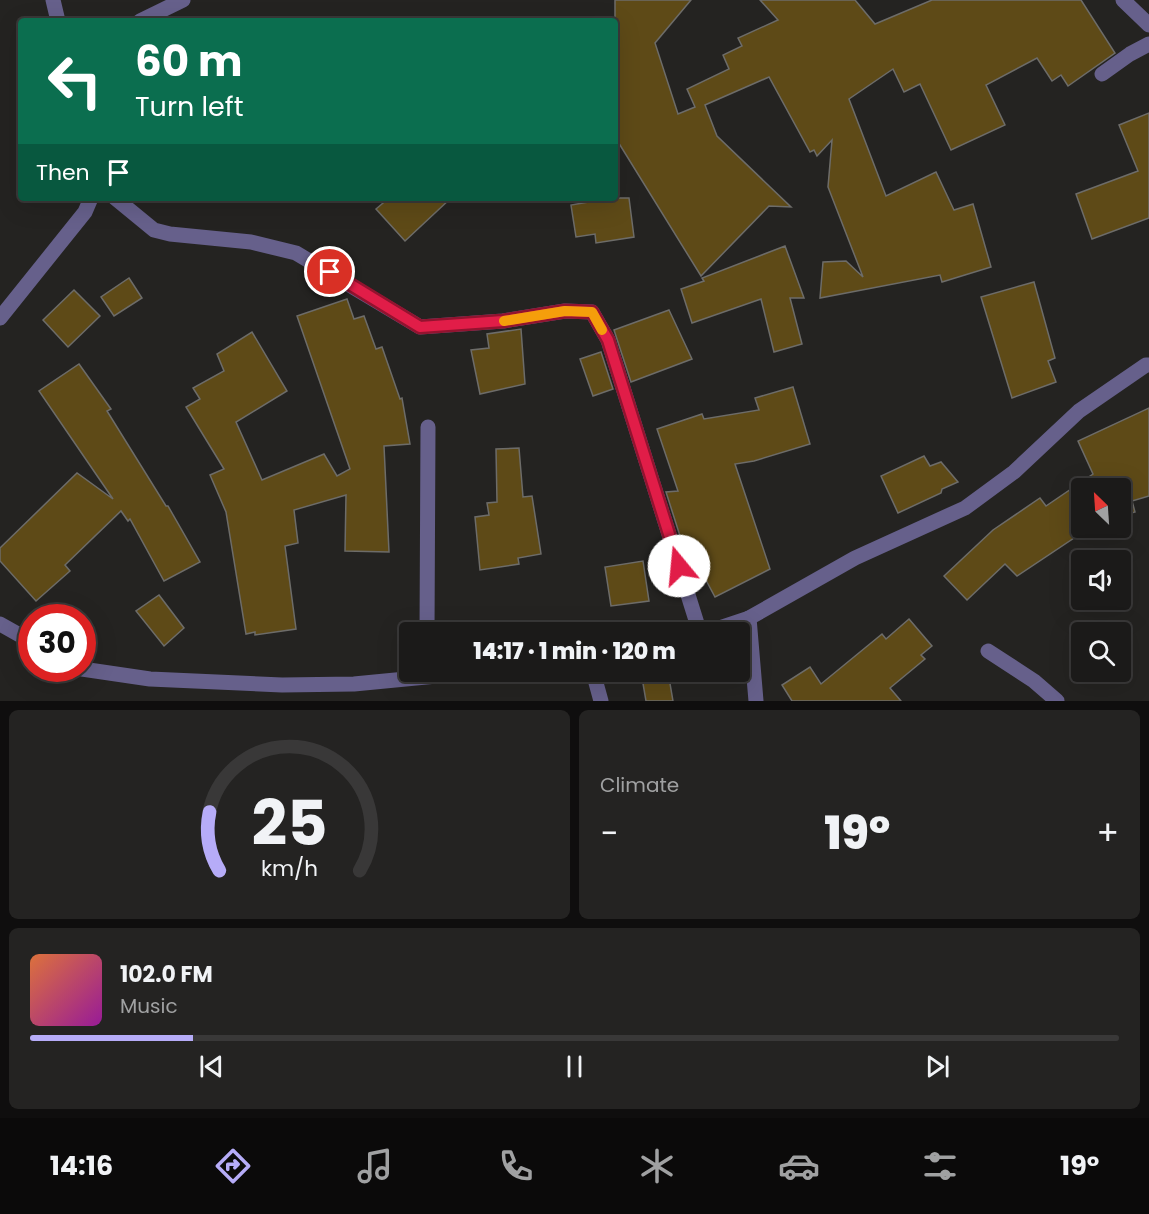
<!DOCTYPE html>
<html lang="en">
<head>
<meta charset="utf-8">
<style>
	body { margin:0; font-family:Poppins,sans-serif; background:#242322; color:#f1f3f6; height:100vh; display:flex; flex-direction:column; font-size:22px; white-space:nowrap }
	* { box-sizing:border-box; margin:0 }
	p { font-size:20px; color:#a0a1a2 }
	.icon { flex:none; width:33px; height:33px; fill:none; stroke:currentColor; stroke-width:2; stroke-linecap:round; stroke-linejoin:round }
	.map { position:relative; height:701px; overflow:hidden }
	.panel { display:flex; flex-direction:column; gap:9px; padding:9px; background:#0f0e0e; flex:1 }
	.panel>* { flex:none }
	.top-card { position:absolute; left:18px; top:18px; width:600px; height:183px; border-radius:6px; box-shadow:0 6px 24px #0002,0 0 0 2px #393838; background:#0b6e4f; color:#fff; overflow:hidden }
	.needle { width:39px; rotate:335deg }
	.buttons { position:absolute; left:1071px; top:478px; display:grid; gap:12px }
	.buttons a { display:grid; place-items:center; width:60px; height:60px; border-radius:6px; background:#1b1a19; box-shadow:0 6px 24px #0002,0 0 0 2px #393838; font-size:30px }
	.speed { position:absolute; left:18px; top:604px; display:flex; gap:12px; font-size:30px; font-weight:700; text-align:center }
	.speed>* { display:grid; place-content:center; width:78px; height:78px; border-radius:50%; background:#1b1a19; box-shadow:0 6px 24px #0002,0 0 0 2px #393838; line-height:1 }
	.speed .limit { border:9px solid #d22; background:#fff; color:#111 }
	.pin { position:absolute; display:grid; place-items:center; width:51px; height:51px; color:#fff; margin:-26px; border:3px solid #fff; border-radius:50%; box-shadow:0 2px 6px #0007 }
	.me { position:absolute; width:66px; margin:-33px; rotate:343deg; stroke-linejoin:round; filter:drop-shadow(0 0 4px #0008) }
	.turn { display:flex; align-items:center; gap:21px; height:126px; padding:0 18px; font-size:27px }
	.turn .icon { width:78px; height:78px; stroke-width:2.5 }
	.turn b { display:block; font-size:42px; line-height:51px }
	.then { display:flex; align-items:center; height:57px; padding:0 18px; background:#0003; gap:12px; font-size:22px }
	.big { font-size:45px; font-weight:800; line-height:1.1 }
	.panel .card { flex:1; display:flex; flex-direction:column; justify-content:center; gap:9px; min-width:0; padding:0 21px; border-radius:9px; background:#242322 }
	.panel .dial { align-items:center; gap:0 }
	.dial svg { height:156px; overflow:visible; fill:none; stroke:#393838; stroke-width:7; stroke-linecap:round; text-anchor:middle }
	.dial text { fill:#f1f3f6; stroke:none }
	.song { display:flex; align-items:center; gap:18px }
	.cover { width:72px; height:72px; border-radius:9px; background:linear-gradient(135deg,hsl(20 70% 55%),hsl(300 70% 35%)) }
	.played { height:6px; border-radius:3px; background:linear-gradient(90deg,#b6acf8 15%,#393838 15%) }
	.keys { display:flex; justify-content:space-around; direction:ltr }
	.heat { display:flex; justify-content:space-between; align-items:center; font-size:33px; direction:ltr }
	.panel .tiles { flex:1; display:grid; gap:9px; grid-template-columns:1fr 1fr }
	.card:last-child { grid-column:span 2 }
	.trip { position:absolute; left:399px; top:622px; width:351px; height:60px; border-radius:6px; background:#1b1a19; box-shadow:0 6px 24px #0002,0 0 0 2px #393838; font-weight:800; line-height:60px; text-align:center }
	.dock { display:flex; height:96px; justify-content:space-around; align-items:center; background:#0b0a0a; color:#a0a1a2 }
	.dock .icon { width:42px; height:42px }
	.dock .active { color:#b6acf8 }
	.dock b { font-size:27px; color:#f1f3f6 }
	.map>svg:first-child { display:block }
	.building { fill:#5e4a17; stroke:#6d6c69; stroke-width:1.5 }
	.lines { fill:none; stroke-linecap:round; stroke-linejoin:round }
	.street { stroke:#66608b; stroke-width:15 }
	.route-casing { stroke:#92132f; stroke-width:15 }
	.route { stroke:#e11d48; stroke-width:10 }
	.slow { stroke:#f59e0b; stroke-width:10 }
</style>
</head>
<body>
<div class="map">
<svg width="1149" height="701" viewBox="0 0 1149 701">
	<rect width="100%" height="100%" fill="#242321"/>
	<g class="building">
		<path d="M615,0H691L655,43L678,114L695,107L687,89L729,69L723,55L742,46L738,38L778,20L760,0H855L875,24L932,0H1081L1115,53L1068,86L1061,75L1052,81L1037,58L986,85L1005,125L951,150L920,84L904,92L893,69L849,99L886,196L936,172L954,210L973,204L991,267L942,282L940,275L820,298L823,262L846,261L863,277L828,187L832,140L817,156L814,150L810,152L769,77L705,105L717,136L791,207L769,206L701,276L615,137Z"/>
		<path d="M1149,113V218L1092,239L1076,194L1138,171L1119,125Z"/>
		<path d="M389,198H451L405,241L376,209Z"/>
		<path d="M588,198H629L634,237L596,243L595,234L576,237L571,205L588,202Z"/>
		<path d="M785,246L804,298H790L802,344L774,352L761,299L692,323L681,289L704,281L702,278Z"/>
		<path d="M129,278L142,298L114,316L101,297Z"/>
		<path d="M1034,282L1055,358L1048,361L1056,382L1012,398L981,297Z"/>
		<path d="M74,290L100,316L68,347L43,320Z"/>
		<path d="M347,299L354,319L364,316L376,349L382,347L400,399L402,398L410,444L384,446L389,552L345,551L346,495L294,510L298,543L285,546L296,629L255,635V632L246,634L226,512L210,475L224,469L186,407L200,399L193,388L224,371L217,354L252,332L287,391L236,422L262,480L324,454L337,476L350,469L297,316Z"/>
		<path d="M669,310L692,359L631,382L614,330Z"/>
		<path d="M521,329L525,384L480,394L471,350L489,348L487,334Z"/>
		<path d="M601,352L613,389L593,396L580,359Z"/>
		<path d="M79,364L111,409L107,411L166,506H168L200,562L164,581L130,519L128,521L121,511L65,565L70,571L36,601L0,561V548L77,473L113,499L39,391Z"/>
		<path d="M793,387L810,444L754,461L735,464L770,569L715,597L699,567L694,568L691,561H688L666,492L678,491L657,429L702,414L704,419L759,410L755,398Z"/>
		<path d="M1149,408V496L1132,501L1135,512L1120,516V489H1082V528H1089L1017,576L1005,564L967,600L944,576L993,530L1040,498L1046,506L1093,474L1078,441Z"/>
		<path d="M519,448L523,497L532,496L541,554L518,558L519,564L480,570L475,517L489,515L487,503L497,502L496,449Z"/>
		<path d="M924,456L930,466L941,462L958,482L942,489L941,493L898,513L881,476Z"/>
		<path d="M643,561L649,601L611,606L605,567Z"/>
		<path d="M159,595L184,628L164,646L136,611Z"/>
		<path d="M909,619L932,646L921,655L925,659L890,688L901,701H792L782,685L810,667L821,684L882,634L886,639Z"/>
		<path d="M641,672H668L673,701H646Z"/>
	</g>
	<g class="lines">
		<g class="street">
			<path d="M53,0L58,21"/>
			<path d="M1123,0L1149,25"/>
			<path d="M140,21L183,0"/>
			<path d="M1102,74L1130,54L1149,44"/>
			<path d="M115,198L154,230L170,234L251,242L296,253L420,327L503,321L565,311L592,312L608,340L700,633"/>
			<path d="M0,318L85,212L91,198"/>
			<path d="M749,618L756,701"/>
			<path d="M0,624L32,642"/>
			<path d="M427,633L428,427"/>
			<path d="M704,633L749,618L855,558L965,508L1014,472L1079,411L1146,365H1149"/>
			<path d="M988,651L1034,681L1057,701"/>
			<path d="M82,669L150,679L282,685L354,684L478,672"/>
			<path d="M593,672L601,701"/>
		</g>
	</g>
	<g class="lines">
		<defs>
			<path id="route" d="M330,272L420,327L503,321L565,311L592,312L608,340L679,566"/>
		</defs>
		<use href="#route" class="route-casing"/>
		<use href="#route" class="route"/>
		<path class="slow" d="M504,321L565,311L592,312L602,330"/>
	</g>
</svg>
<div class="buttons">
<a><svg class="needle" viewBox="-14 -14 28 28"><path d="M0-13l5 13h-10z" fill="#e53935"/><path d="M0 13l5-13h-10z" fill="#a0a1a2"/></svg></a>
<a><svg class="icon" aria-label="sound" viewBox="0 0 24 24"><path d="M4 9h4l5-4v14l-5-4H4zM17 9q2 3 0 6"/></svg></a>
<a><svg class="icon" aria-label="search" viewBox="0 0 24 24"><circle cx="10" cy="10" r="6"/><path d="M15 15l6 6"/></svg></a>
</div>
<div class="speed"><div class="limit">30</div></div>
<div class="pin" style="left:330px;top:272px;background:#d93025"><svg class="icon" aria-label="arrive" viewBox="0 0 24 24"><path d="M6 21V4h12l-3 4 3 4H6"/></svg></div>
<svg class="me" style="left:679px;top:566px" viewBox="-20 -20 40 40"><circle r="19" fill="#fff"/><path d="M0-13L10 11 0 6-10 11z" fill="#e11d48"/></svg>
<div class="trip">14:17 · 1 min · 120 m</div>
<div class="top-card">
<div class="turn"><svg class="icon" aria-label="left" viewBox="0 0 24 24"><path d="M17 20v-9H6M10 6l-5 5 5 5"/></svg><div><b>60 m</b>Turn left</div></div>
<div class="then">Then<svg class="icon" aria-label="arrive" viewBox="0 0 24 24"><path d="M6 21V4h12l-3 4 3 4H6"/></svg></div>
</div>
</div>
<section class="panel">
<div class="tiles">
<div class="card dial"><svg viewBox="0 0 100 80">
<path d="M14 69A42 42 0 1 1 86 69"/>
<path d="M14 69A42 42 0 0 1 9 39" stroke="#b6acf8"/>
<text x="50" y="56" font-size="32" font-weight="700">25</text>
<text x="50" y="72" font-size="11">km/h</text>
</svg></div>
<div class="card"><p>Climate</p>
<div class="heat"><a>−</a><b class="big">19°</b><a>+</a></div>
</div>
<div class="card">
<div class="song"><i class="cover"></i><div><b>102.0 FM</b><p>Music</p></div></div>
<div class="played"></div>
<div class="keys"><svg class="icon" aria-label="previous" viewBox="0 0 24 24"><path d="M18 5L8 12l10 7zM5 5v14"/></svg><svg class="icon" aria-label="pause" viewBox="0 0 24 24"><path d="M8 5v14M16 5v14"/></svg><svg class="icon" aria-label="next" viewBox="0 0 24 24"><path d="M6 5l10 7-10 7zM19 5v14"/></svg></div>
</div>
</div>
</section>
<nav class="dock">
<b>14:16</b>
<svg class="icon active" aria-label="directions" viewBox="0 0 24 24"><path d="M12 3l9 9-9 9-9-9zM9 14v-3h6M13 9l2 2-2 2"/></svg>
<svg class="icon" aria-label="music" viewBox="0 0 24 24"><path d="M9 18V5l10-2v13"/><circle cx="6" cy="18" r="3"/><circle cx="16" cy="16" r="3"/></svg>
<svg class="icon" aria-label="phone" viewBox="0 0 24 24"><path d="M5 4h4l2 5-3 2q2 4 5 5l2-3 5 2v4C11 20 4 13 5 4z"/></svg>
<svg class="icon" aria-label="climate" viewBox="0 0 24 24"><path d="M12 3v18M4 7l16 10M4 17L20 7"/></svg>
<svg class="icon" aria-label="car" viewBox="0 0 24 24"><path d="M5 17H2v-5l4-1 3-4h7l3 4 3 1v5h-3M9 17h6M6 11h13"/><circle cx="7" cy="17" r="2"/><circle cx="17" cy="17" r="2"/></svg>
<svg class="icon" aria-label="filters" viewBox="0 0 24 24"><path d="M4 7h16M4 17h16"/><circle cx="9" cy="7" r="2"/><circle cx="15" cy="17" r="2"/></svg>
<b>19°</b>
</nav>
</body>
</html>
